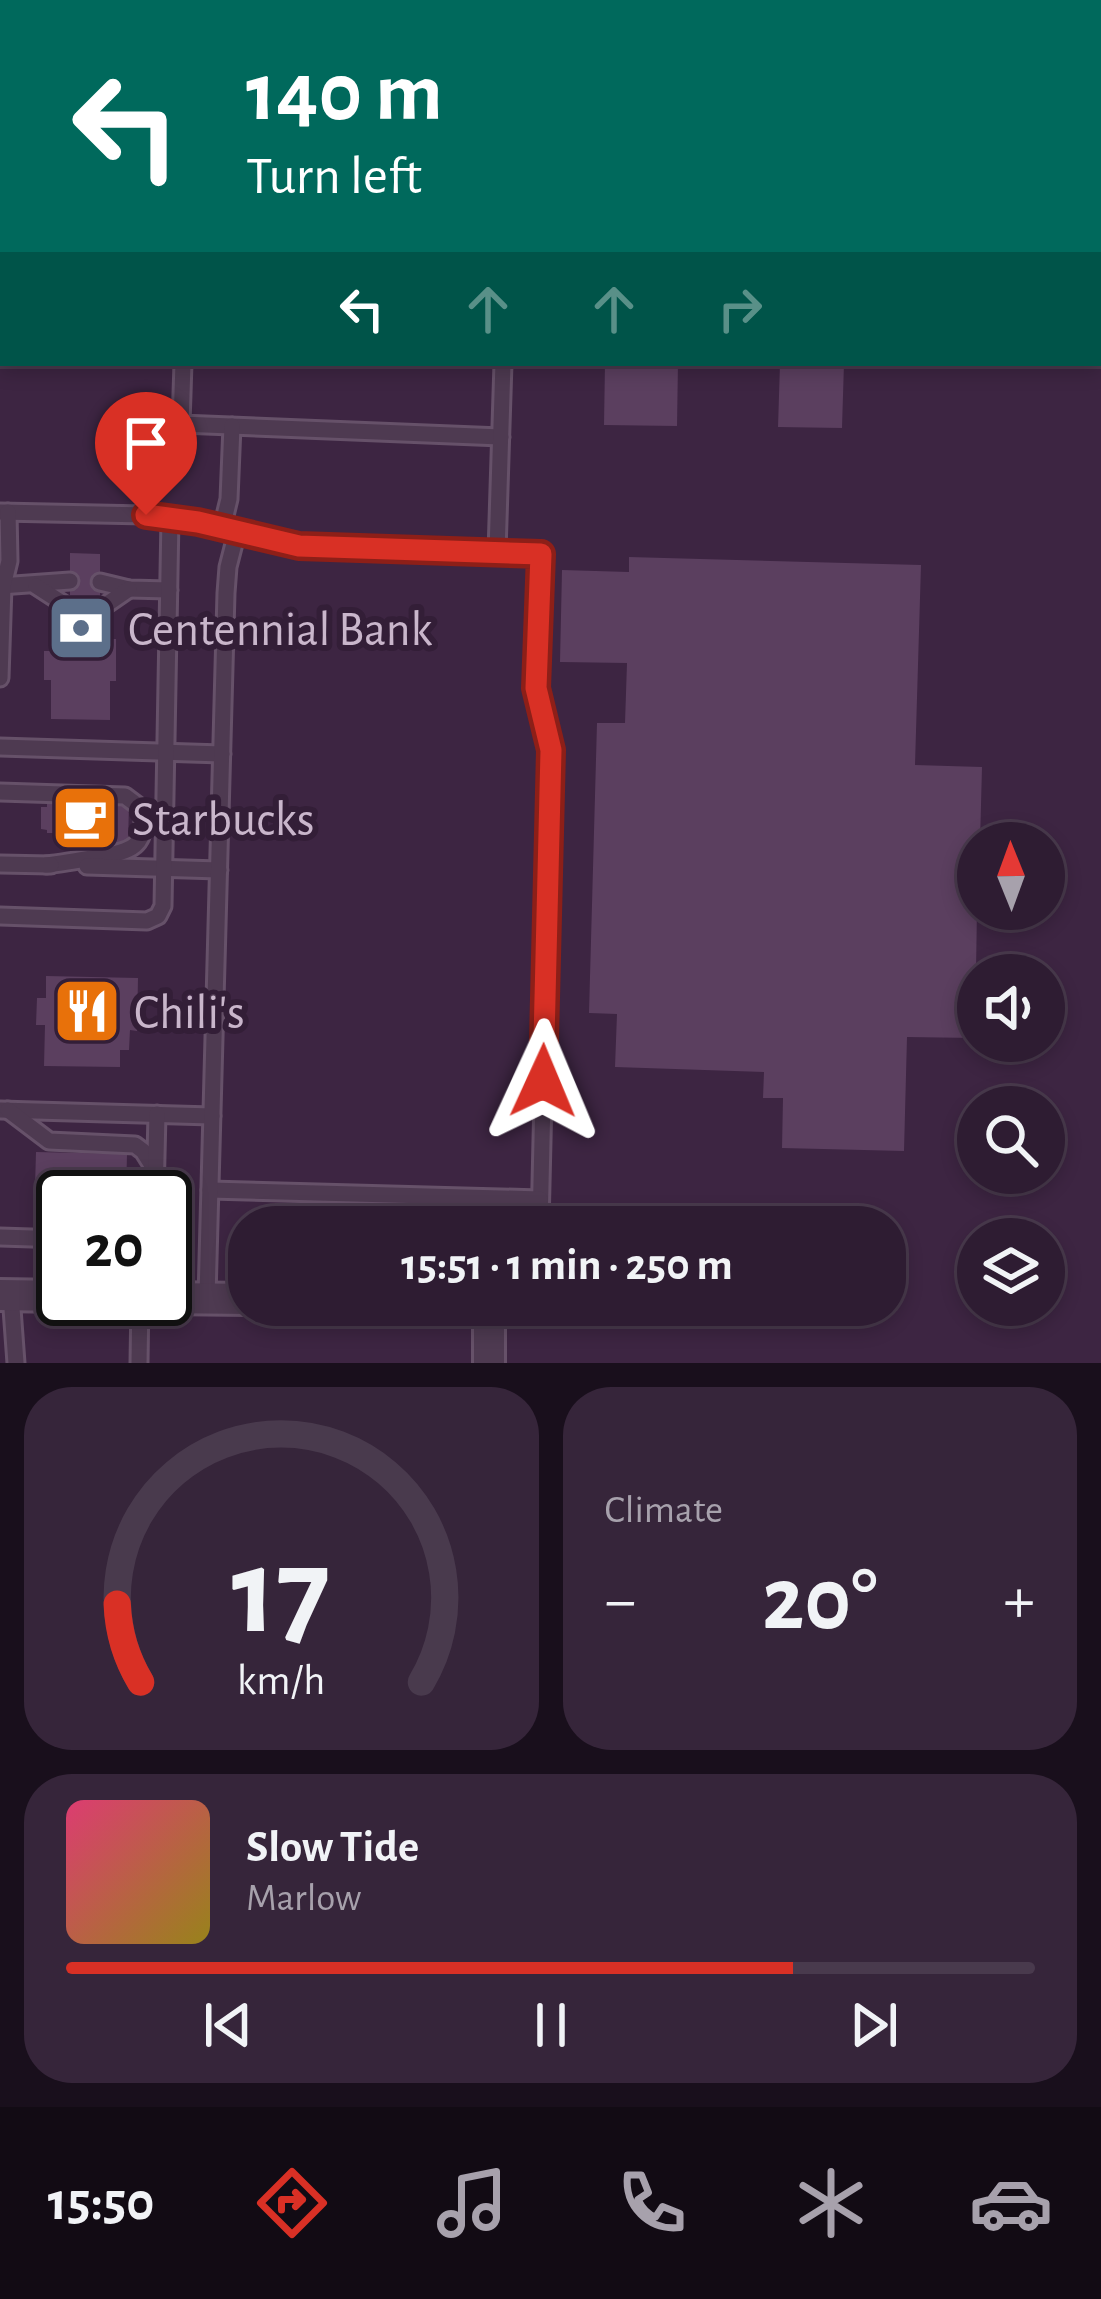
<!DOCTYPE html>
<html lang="en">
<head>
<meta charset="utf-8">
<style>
	body { margin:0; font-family:"Alegreya Sans",sans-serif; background:#36253a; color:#f1f3f6; height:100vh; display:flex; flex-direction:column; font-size:45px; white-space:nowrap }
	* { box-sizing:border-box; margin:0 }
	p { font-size:39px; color:#a7a1ac }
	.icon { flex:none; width:66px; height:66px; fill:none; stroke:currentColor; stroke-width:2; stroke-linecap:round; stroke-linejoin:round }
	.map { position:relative; height:1363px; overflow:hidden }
	.details { display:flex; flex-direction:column; gap:24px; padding:24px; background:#190f1c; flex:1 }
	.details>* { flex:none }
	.top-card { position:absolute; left:0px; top:0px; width:1101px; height:366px; box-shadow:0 6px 18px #0003,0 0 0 3px #493a4d; background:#00695c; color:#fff; overflow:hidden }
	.needle { width:78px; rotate:359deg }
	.tools { position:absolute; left:957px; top:822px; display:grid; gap:24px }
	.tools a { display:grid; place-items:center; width:108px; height:108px; border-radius:50%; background:#2e1c32; box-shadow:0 6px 18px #0003,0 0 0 3px #493a4d; font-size:60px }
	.speed { position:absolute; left:36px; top:1170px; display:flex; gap:24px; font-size:60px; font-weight:700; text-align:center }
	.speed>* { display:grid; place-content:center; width:156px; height:156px; border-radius:50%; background:#2e1c32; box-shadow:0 6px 18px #0003,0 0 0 3px #493a4d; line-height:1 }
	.speed .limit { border:6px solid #111; border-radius:18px; background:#fff; color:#111 }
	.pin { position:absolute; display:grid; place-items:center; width:102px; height:102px; color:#fff; margin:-123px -51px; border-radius:50% 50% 50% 0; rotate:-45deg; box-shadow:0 0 12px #0007 }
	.pin .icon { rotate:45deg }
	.me { position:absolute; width:132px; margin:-66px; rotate:1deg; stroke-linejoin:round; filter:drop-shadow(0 0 9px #0008) }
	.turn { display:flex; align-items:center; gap:42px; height:252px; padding:0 48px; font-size:54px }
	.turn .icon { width:156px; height:156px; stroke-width:2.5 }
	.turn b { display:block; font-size:84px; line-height:102px }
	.lanes { display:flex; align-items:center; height:114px; padding:0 48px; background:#0003; justify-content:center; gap:60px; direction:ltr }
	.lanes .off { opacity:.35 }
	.big { font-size:90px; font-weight:700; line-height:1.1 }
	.details .widget { flex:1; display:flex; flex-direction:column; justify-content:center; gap:18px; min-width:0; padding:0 42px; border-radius:48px; background:#36253a }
	.details .dial { align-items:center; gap:0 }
	.dial svg { height:312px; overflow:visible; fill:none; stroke:#493a4d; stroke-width:7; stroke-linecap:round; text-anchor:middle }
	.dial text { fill:#f1f3f6; stroke:none }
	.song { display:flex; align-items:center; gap:36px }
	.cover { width:144px; height:144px; border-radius:18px; background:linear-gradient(135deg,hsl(340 70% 55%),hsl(50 70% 35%)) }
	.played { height:12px; border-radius:6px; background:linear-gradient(90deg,#d93025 75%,#493a4d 75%) }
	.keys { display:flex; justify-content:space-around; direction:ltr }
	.heat { display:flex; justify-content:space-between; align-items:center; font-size:66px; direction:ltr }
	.details .tiles { flex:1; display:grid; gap:24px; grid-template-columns:1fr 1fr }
	.widget:last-child { grid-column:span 2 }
	.trip { position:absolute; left:228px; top:1206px; width:678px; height:120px; border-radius:48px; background:#2e1c32; box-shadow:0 6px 18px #0003,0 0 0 3px #493a4d; font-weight:700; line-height:120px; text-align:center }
	.tabs { display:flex; height:192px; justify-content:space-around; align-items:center; background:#120b14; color:#a7a1ac }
	.tabs .icon { width:84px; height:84px }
	.tabs .selected { color:#d93025 }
	.tabs b { font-size:54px; color:#f1f3f6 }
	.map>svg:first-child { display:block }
	.building { fill:#5b3f5f }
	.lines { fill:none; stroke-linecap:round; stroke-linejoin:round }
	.lane-casing { stroke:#665169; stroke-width:21 }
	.street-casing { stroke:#665169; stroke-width:36 }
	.lane { stroke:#4e3a51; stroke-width:15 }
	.street { stroke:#4e3a51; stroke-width:30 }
	.route-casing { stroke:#8d1f18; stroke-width:30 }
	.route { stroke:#d93025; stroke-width:21 }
	.labels { text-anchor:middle; stroke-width:12; stroke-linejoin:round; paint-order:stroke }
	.poi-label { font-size:48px; fill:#c9b6cb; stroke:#331e37; text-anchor:start }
</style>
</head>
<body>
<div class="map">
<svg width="1101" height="1363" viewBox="0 0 1101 1363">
	<rect width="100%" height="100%" fill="#3d2542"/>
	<g class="building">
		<path d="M605,363H678L677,426L604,425Z"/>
		<path d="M780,363H844L842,428L778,427Z"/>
		<path d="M70,553L100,554V617H110V639H116V681H110V720L51,719V680H44V651H51L52,617H70Z"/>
		<path d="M629,557L921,565L915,765L982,767L980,843H978L975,1038L907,1037L904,1151L782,1148L783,1098H763L764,1072L615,1067L617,1014L589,1013L597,723H625L627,663L560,662L562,570L629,572Z"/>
		<path d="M68,799H92V804H129L128,844H68V833H47V830L41,829V807H47V804H68Z"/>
		<path d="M46,976L138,978L137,1031L130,1030L129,1050H120V1067L44,1066L45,1025H36L37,998H46Z"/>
		<path d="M36,1152L127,1154L126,1197H63V1222L34,1221Z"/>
	</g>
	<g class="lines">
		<defs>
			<g id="lane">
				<path d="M75,3V0"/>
				<path d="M509,3V0"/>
				<path d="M0,226H3"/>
				<path d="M183,363L181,424L501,437"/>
				<path d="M503,363L497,552L541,553L536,688L551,750L540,1227"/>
				<path d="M0,512L146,515L198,522L299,546L497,552"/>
				<path d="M222,528L229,499L232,426"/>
				<path d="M100,582L129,589L169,590"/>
				<path d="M0,586L70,581"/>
				<path d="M36,586L70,608"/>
				<path d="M100,609L129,589"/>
				<path d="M0,678L3,586L9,561L8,512"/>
				<path d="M0,747L222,754"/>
				<path d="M0,792L125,796L141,808C150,847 130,852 97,857C80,860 63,863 46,865"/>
				<path d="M0,864L51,865"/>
				<path d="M87,866L219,870"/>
				<path d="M0,916L147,921L158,916L163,906L170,518"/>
				<path d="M0,1110L212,1116"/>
				<path d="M8,1110L49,1141L135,1145L143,1151L155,1170"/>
				<path d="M210,1190L540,1199"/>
				<path d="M155,1197L157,1114"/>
				<path d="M0,1237L63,1239"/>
				<path d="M11,1295L16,1363"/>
				<path d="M207,1297L226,593L228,567L237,532"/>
				<path d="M139,1363L140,1299"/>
			</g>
			<g id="street">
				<path d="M0,1295L63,1296"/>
				<path d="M165,1298L249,1299"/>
				<path d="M426,1305L588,1311"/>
				<path d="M489,1363V1307"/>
			</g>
		</defs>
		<use href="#lane" class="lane-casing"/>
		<use href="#street" class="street-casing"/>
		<use href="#lane" class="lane"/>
		<use href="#street" class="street"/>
	</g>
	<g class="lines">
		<defs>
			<path id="route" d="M146,515L198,522L299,546L541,554L536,688L551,750L543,1081"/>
		</defs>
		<use href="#route" class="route-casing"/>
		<use href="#route" class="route"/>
	</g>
	<defs>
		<symbol id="bank-square" viewBox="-11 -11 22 22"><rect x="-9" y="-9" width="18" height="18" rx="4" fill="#5c6f8a" stroke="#331e37"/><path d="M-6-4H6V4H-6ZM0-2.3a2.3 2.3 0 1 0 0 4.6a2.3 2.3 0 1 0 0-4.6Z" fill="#fff"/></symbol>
		<symbol id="cafe-square" viewBox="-11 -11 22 22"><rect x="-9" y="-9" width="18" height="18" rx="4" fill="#e8710a" stroke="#331e37"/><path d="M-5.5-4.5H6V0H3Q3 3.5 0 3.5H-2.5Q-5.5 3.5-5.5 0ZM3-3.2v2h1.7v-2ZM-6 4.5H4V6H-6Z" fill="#fff"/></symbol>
		<symbol id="restaurant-square" viewBox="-11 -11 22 22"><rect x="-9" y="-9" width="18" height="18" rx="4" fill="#e8710a" stroke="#331e37"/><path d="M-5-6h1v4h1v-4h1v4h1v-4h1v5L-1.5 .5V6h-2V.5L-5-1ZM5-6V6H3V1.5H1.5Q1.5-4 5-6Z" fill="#fff"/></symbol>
	</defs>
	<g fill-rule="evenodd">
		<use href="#bank-square" x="43" y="590" width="76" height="76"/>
		<use href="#cafe-square" x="47" y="780" width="76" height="76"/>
		<use href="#restaurant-square" x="49" y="973" width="76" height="76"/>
	</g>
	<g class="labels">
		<g class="poi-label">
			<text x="128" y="645">Centennial Bank</text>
			<text x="132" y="835">Starbucks</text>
			<text x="134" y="1028">Chili's</text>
		</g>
	</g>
</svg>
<div class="tools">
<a><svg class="needle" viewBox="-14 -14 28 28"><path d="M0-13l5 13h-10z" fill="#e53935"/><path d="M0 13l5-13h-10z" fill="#a7a1ac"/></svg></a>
<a><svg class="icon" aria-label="sound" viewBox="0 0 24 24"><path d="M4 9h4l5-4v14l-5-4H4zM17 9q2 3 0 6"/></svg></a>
<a><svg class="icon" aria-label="search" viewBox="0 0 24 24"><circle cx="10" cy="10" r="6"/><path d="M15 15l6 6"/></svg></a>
<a><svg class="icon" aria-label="layers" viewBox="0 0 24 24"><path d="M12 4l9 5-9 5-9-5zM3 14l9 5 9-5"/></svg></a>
</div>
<div class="speed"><div class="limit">20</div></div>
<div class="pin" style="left:146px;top:515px;background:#d93025"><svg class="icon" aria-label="arrive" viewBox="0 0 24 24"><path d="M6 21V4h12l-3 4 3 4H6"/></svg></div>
<svg class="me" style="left:543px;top:1081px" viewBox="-20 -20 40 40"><path d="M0-17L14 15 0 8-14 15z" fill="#d93025" stroke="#fff" stroke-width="4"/></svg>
<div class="trip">15:51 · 1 min · 250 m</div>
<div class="top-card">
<div class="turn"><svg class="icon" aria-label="left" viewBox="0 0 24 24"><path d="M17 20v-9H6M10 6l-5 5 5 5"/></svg><div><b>140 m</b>Turn left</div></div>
<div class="lanes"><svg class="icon" aria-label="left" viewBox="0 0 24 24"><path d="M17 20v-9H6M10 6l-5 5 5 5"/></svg><svg class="icon off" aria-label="ahead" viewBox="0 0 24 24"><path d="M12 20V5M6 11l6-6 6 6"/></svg><svg class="icon off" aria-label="ahead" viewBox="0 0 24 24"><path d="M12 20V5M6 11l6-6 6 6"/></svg><svg class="icon off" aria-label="right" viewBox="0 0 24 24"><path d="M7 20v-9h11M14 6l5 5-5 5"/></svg></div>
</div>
</div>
<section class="details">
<div class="tiles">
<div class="widget dial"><svg viewBox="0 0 100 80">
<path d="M14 69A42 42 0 1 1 86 69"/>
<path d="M14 69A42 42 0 0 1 8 49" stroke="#d93025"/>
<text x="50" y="56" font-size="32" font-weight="700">17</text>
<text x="50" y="72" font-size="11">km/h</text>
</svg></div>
<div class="widget"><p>Climate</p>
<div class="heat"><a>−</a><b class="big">20°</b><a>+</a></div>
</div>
<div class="widget">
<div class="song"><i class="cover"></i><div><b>Slow Tide</b><p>Marlow</p></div></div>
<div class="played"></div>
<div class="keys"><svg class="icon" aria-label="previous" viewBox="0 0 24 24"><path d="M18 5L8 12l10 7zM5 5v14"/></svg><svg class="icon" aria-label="pause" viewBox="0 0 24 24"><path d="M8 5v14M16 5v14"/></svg><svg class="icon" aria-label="next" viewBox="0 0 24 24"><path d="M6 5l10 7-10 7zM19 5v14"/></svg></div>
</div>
</div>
</section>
<nav class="tabs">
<b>15:50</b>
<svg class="icon selected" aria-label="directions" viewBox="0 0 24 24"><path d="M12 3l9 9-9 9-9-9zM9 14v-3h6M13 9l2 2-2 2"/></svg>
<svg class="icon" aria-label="music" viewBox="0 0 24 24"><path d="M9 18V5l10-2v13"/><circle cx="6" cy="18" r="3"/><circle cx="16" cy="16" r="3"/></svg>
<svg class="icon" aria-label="phone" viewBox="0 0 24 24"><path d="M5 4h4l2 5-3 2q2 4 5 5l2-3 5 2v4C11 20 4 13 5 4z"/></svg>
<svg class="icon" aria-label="climate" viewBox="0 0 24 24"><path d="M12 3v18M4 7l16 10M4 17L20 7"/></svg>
<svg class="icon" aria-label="car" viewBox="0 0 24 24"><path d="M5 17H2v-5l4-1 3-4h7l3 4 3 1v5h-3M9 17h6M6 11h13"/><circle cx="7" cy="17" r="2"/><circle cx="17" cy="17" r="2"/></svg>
</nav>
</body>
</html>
